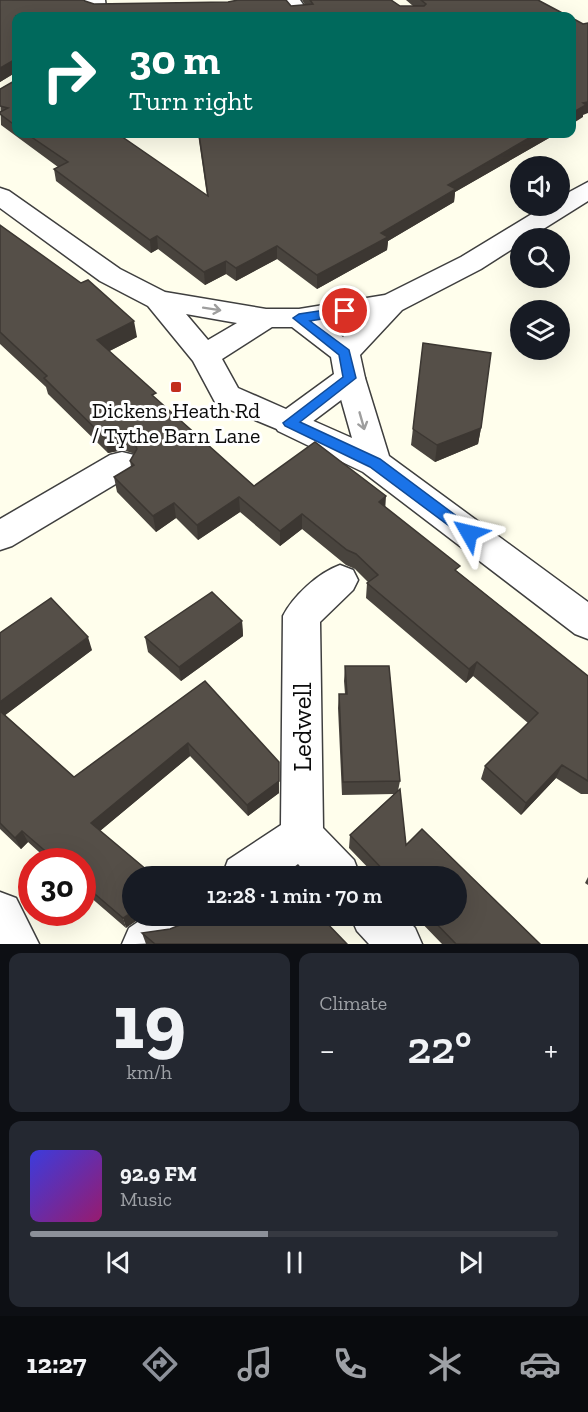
<!DOCTYPE html>
<html lang="en">
<head>
<meta charset="utf-8">
<style>
	body { margin:0; font-family:"Zilla Slab",serif; background:#242831; color:#f1f3f6; height:100vh; display:flex; flex-direction:column; font-size:22px; white-space:nowrap }
	* { box-sizing:border-box; margin:0 }
	p { font-size:20px; color:#9ea1a6 }
	.icon { flex:none; width:33px; height:33px; fill:none; stroke:currentColor; stroke-width:2; stroke-linecap:round; stroke-linejoin:round }
	.map { position:relative; height:944px; overflow:hidden }
	.panel { display:flex; flex-direction:column; gap:9px; padding:9px; background:#0d0f14; flex:1 }
	.panel>* { flex:none }
	.banner { position:absolute; left:12px; top:12px; width:564px; height:126px; border-radius:12px; box-shadow:0 6px 24px #0002; background:#00695c; color:#fff; overflow:hidden }
	.tools { position:absolute; left:510px; top:156px; display:grid; gap:12px }
	.tools a { display:grid; place-items:center; width:60px; height:60px; border-radius:50%; background:#171b24; box-shadow:0 6px 24px #0002; font-size:30px }
	.speed { position:absolute; left:18px; top:848px; display:flex; gap:12px; font-size:30px; font-weight:700; text-align:center }
	.speed>* { display:grid; place-content:center; width:78px; height:78px; border-radius:50%; background:#171b24; box-shadow:0 6px 24px #0002; line-height:1 }
	.speed .limit { border:9px solid #d22; background:#fff; color:#111 }
	.pin { position:absolute; display:grid; place-items:center; width:51px; height:51px; color:#fff; margin:-26px; border:3px solid #fff; border-radius:50%; box-shadow:0 2px 6px #0007 }
	.me { position:absolute; width:66px; margin:-33px; rotate:307deg; stroke-linejoin:round; filter:drop-shadow(0 0 4px #0008) }
	.turn { display:flex; align-items:center; gap:21px; height:126px; padding:0 18px; font-size:27px }
	.turn .icon { width:78px; height:78px; stroke-width:2.5 }
	.turn b { display:block; font-size:42px; line-height:51px }
	.big { font-size:45px; font-weight:600; line-height:1.1 }
	.panel .card { flex:1; display:flex; flex-direction:column; justify-content:center; gap:9px; min-width:0; padding:0 21px; border-radius:12px; background:#242831 }
	.panel .dial { align-items:center; gap:0 }
	.dial b { font-size:78px; line-height:1 }
	.song { display:flex; align-items:center; gap:18px }
	.cover { width:72px; height:72px; border-radius:9px; background:linear-gradient(135deg,hsl(240 70% 55%),hsl(320 70% 35%)) }
	.played { height:6px; border-radius:3px; background:linear-gradient(90deg,#8c9099 45%,#363941 45%) }
	.keys { display:flex; justify-content:space-around; direction:ltr }
	.heat { display:flex; justify-content:space-between; align-items:center; font-size:33px; direction:ltr }
	.panel .tiles { flex:1; display:grid; gap:9px; grid-template-columns:1fr 1fr }
	.card:last-child { grid-column:span 2 }
	.trip { position:absolute; left:122px; top:866px; width:345px; height:60px; border-radius:30px; background:#171b24; box-shadow:0 6px 24px #0002; font-weight:600; line-height:60px; text-align:center }
	.menu { display:flex; height:96px; justify-content:space-around; align-items:center; background:#090b0e; color:#9ea1a6 }
	.menu .icon { width:42px; height:42px }
	.menu .on { color:#8c9099 }
	.menu b { font-size:27px; color:#f1f3f6 }
	.map>svg:first-child { display:block }
	.lines { fill:none; stroke-linecap:round; stroke-linejoin:round }
	.minor-casing { stroke:#3f3f3f; stroke-width:3 }
	.tertiary-casing { stroke:#3f3f3f; stroke-width:3 }
	.minor { fill:#fff; fill-rule:evenodd }
	.tertiary { fill:#fff; fill-rule:evenodd }
	.wall { fill:#49443e }
	.shaded-wall { fill:#3c3732 }
	.building { fill:#554f48; stroke:#3c3732; stroke-width:1.5 }
	.oneway { stroke:#9e9e9e }
	.route { fill:#1a73e8; stroke:#114b97; stroke-width:1.5 }
	.poi-dot { fill:#c22e1f; stroke:#fff; stroke-width:2 }
	.labels { text-anchor:middle; stroke-width:6; stroke-linejoin:round; paint-order:stroke }
	.poi-label { font-size:22px; fill:#0c0c0c; stroke:#fff }
	.near-street-label { font-size:27px; fill:#0c0c0c; stroke:#fff }
</style>
</head>
<body>
<div class="map">
<svg width="588" height="944" viewBox="0 0 588 944">
	<rect width="100%" height="100%" fill="#fffeec"/>
	<g class="lines">
		<defs>
			<g id="minor">
				<path d="M85,0H105L106,8L102,16H82L86,8Z"/>
				<path d="M280,0H300L311,16H291Z"/>
				<path d="M350,367L361,371L365,378L389,456L588,602V639L575,634L363,472L278,431L273,423L278,415L289,412L300,415L352,438L335,378L339,371Z"/>
				<path d="M340,565L353,570L358,580L353,590L320,622L323,828L354,860L360,876H309L298,864L282,876H222L228,860L281,825L283,616C293,596 318,573 340,565Z"/>
				<path d="M0,892L16,898L39,944H0Z"/>
				<path d="M148,915H210C193,944 158,944 122,944L129,928Z"/>
				<path d="M350,915H403L415,928L422,944H369L357,931Z"/>
			</g>
			<g id="tertiary">
				<path d="M588,182V201L529,238H520V244L481,269L402,310L360,355L365,378L361,385L300,431L289,434L216,404L193,361L148,306L100,281L0,208V188L9,191L120,269L165,292L266,309H299L385,295L461,257L545,206H560V197ZM186,314L237,323L208,340ZM362,317L343,337L325,323ZM272,327H292L331,357L334,374L286,409L238,388L222,359Z"/>
				<path d="M122,452L134,455L138,464L134,473L12,546L0,550V519L110,455Z"/>
			</g>
		</defs>
		<use href="#minor" class="minor-casing"/>
		<use href="#tertiary" class="tertiary-casing"/>
		<use href="#minor" class="minor"/>
		<use href="#tertiary" class="tertiary"/>
	</g>
	<g class="wall">
		<path d="M0,0L88,2L94,4L291,6L305,5L302,0H391L400,6H413L406,0H538L568,16H16V134H118L207,196L198,134H556L455,192L454,202L388,241L387,250L317,289L277,259L236,281L226,274L205,285L158,249L151,253L56,181L54,169L58,167L1,125L0,89L16,80L15,73L0,82Z"/>
		<path d="M0,225L137,337L109,351L156,399L254,486L385,507L459,573L588,676V794H581L556,778L521,815L481,779L485,766L528,723L473,676L466,683L366,598L367,583L368,582L355,569L346,565L302,529L280,546L240,512L198,540L176,518L156,532L117,492L114,477L131,467L130,461L135,454L123,450L108,453L48,394L46,387L0,344Z"/>
		<path d="M423,343L481,428L478,444L435,462L411,445Z"/>
		<path d="M242,621L243,636L181,681L148,652L145,637Z"/>
		<path d="M0,633L92,650L5,715L74,777L205,681L279,793L248,816L190,756L100,831L126,928L82,890V861H49L28,842L21,849L0,829Z"/>
		<path d="M345,666H389L400,781L398,791L400,789L406,845L422,829L540,944H442L414,915H456V876H376L349,848L350,835L394,794L342,795L338,708L339,694H345L344,681Z"/>
		<path d="M588,877V885L585,883Z"/>
		<path d="M142,933L347,944H146Z"/>
	</g>
	<g class="shaded-wall">
		<path d="M14,60L16,72L0,82V68Z"/>
		<path d="M588,102V113L583,115V117L572,124V113L583,103Z"/>
		<path d="M536,134H556L455,192L454,202L388,241L387,250L317,289V275L381,233L448,185Z"/>
		<path d="M157,236L158,249L151,253L150,240Z"/>
		<path d="M277,246V259L236,281V268Z"/>
		<path d="M226,261V274L205,285L204,272Z"/>
		<path d="M134,321L137,337L100,356L97,340Z"/>
		<path d="M481,428L478,444L435,462L437,445Z"/>
		<path d="M120,434L123,450L108,453L105,438Z"/>
		<path d="M386,496L385,512L379,502Z"/>
		<path d="M239,497L240,512L198,540L197,525Z"/>
		<path d="M174,503L176,518L156,532L153,516Z"/>
		<path d="M302,514V529L280,546V531Z"/>
		<path d="M242,621L243,636L181,681L179,667Z"/>
		<path d="M88,637L92,650L0,719V702Z"/>
		<path d="M477,662L473,676L466,683L469,669Z"/>
		<path d="M188,743L190,756L95,835L91,823Z"/>
		<path d="M279,762V793L248,816L247,805Z"/>
		<path d="M562,765L556,778L521,815L526,803Z"/>
		<path d="M22,831L28,842L21,849L15,838Z"/>
		<path d="M132,912V915H145L126,928L123,918Z"/>
	</g>
	<g class="building">
		<path d="M0,0H84L85,1L94,4L228,2L238,0H286L291,6L313,4L310,0H391L400,6H424L426,4L421,0H538L568,16H16V126L0,114V112L8,108L0,106V89L16,80L14,60L0,68Z"/>
		<path d="M572,18L583,24L588,23V102L583,103L586,105L572,113Z"/>
		<path d="M27,134H118L208,196L199,134H536L448,185L456,189L381,233L388,237L317,275L277,246L236,268L226,261L204,272L157,236L150,240L54,169L68,162Z"/>
		<path d="M0,225L81,283L88,280L134,321L97,340L156,393L152,395L254,486L315,442L386,496L379,502L460,566L455,570L588,676V781L562,765L526,803L485,766L538,713L477,662L469,669L367,583L378,575L356,554L347,550L302,514L280,531L239,497L197,525L174,503L153,516L114,477L134,465L130,461L137,449L133,438L120,434L105,438L44,378L47,376L0,332Z"/>
		<path d="M423,343L491,353L481,428L437,445L413,429Z"/>
		<path d="M212,592L242,621L179,667L145,637Z"/>
		<path d="M51,598L88,637L0,702V633Z"/>
		<path d="M345,666H389L400,781L343,782L339,694H347Z"/>
		<path d="M205,681L279,762V781L247,805L188,743L91,823L154,876H132V912L123,918L82,883V861H57L22,831L15,838L0,823V711L74,777Z"/>
		<path d="M400,789L406,845L422,829L540,944H456L428,915H456V876H389L350,835Z"/>
		<path d="M198,915H318L322,918L347,944H155L142,933L170,929L192,920Z"/>
	</g>
	<defs><path id="oneway-shaft" d="M-6 0H5M1.5-3L5.5 0L1.5 3" fill="none" stroke-width="1.6" stroke-linecap="round" stroke-linejoin="round" transform="scale(1.5)"/></defs>
	<g class="oneway">
		<use href="#oneway-shaft" transform="translate(212 309) rotate(9)"/>
		<use href="#oneway-shaft" transform="translate(362 421) rotate(74)"/>
	</g>
	<path class="route" d="M345,307L350,308V314L310,321L349,350L356,378L300,422L380,459L474,529V537H464L370,467L285,426L283,423L343,377L339,355L293,318L299,314Z"/>
	<rect class="poi-dot" x="170" y="381" width="12" height="12" rx="3"/>
	<g class="labels">
		<g class="poi-label">
			<text x="176" y="418">Dickens Heath Rd<tspan x="176" dy="25">/ Tythe Barn Lane</tspan></text>
		</g>
		<g class="near-street-label">
			<text transform="translate(302 727) rotate(-90)" y="9">Ledwell</text>
		</g>
	</g>
</svg>
<div class="tools">
<a><svg class="icon" aria-label="sound" viewBox="0 0 24 24"><path d="M4 9h4l5-4v14l-5-4H4zM17 9q2 3 0 6"/></svg></a>
<a><svg class="icon" aria-label="search" viewBox="0 0 24 24"><circle cx="10" cy="10" r="6"/><path d="M15 15l6 6"/></svg></a>
<a><svg class="icon" aria-label="layers" viewBox="0 0 24 24"><path d="M12 4l9 5-9 5-9-5zM3 14l9 5 9-5"/></svg></a>
</div>
<div class="speed"><div class="limit">30</div></div>
<div class="pin" style="left:345px;top:311px;background:#d93025"><svg class="icon" aria-label="arrive" viewBox="0 0 24 24"><path d="M6 21V4h12l-3 4 3 4H6"/></svg></div>
<svg class="me" style="left:469px;top:533px" viewBox="-20 -20 40 40"><path d="M0-17L14 15 0 8-14 15z" fill="#1a73e8" stroke="#fff" stroke-width="4"/></svg>
<div class="trip">12:28 · 1 min · 70 m</div>
<div class="banner">
<div class="turn"><svg class="icon" aria-label="right" viewBox="0 0 24 24"><path d="M7 20v-9h11M14 6l5 5-5 5"/></svg><div><b>30 m</b>Turn right</div></div>
</div>
</div>
<section class="panel">
<div class="tiles">
<div class="card dial"><b>19</b><p>km/h</p></div>
<div class="card"><p>Climate</p>
<div class="heat"><a>−</a><b class="big">22°</b><a>+</a></div>
</div>
<div class="card">
<div class="song"><i class="cover"></i><div><b>92.9 FM</b><p>Music</p></div></div>
<div class="played"></div>
<div class="keys"><svg class="icon" aria-label="previous" viewBox="0 0 24 24"><path d="M18 5L8 12l10 7zM5 5v14"/></svg><svg class="icon" aria-label="pause" viewBox="0 0 24 24"><path d="M8 5v14M16 5v14"/></svg><svg class="icon" aria-label="next" viewBox="0 0 24 24"><path d="M6 5l10 7-10 7zM19 5v14"/></svg></div>
</div>
</div>
</section>
<nav class="menu">
<b>12:27</b>
<svg class="icon on" aria-label="directions" viewBox="0 0 24 24"><path d="M12 3l9 9-9 9-9-9zM9 14v-3h6M13 9l2 2-2 2"/></svg>
<svg class="icon" aria-label="music" viewBox="0 0 24 24"><path d="M9 18V5l10-2v13"/><circle cx="6" cy="18" r="3"/><circle cx="16" cy="16" r="3"/></svg>
<svg class="icon" aria-label="phone" viewBox="0 0 24 24"><path d="M5 4h4l2 5-3 2q2 4 5 5l2-3 5 2v4C11 20 4 13 5 4z"/></svg>
<svg class="icon" aria-label="climate" viewBox="0 0 24 24"><path d="M12 3v18M4 7l16 10M4 17L20 7"/></svg>
<svg class="icon" aria-label="car" viewBox="0 0 24 24"><path d="M5 17H2v-5l4-1 3-4h7l3 4 3 1v5h-3M9 17h6M6 11h13"/><circle cx="7" cy="17" r="2"/><circle cx="17" cy="17" r="2"/></svg>
</nav>
</body>
</html>
